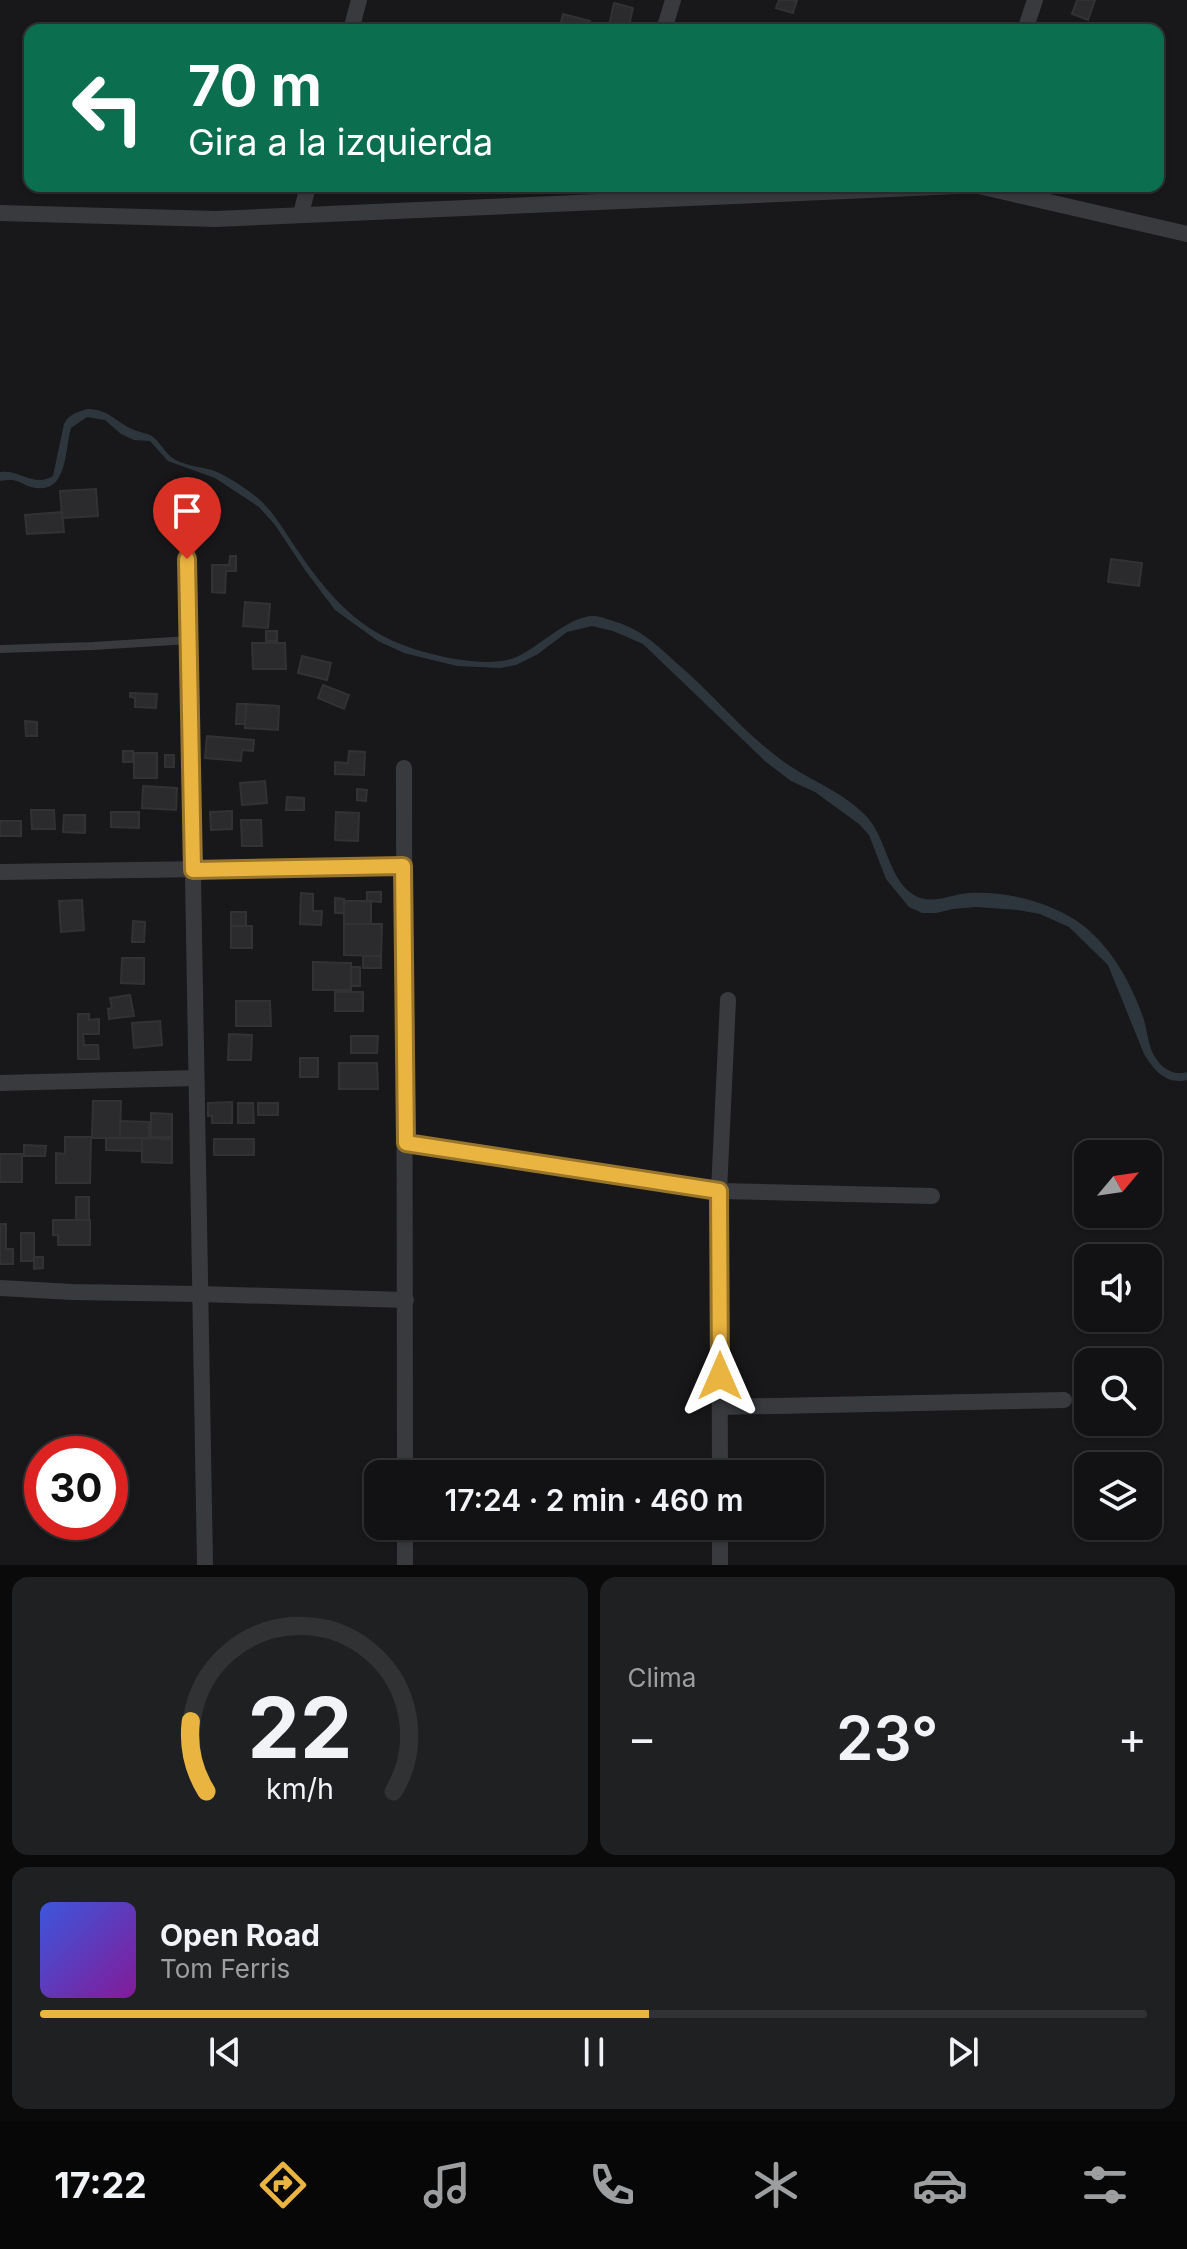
<!DOCTYPE html>
<html lang="es">
<head>
<meta charset="utf-8">
<style>
	body { margin:0; font-family:Inter,sans-serif; background:#1f2022; color:#f1f3f6; height:100vh; display:flex; flex-direction:column; font-size:30px; white-space:nowrap }
	* { box-sizing:border-box; margin:0 }
	p { font-size:26px; color:#9c9ea0 }
	.icon { flex:none; width:44px; height:44px; fill:none; stroke:currentColor; stroke-width:2; stroke-linecap:round; stroke-linejoin:round }
	.map { position:relative; height:1565px; overflow:hidden }
	.panel { display:flex; flex-direction:column; gap:12px; padding:12px; background:#0a0a0b; flex:1 }
	.panel>* { flex:none }
	.guide { position:absolute; left:24px; top:24px; width:1140px; height:168px; border-radius:16px; box-shadow:0 2px 6px #0004,0 0 0 2px #313234; background:#0b6e4f; color:#fff; overflow:hidden }
	.needle { width:52px; rotate:61deg }
	.fabs { position:absolute; left:1074px; top:1140px; display:grid; gap:16px }
	.fabs a { display:grid; place-items:center; width:88px; height:88px; border-radius:16px; background:#121214; box-shadow:0 2px 6px #0004,0 0 0 2px #313234; font-size:40px }
	.speed { position:absolute; left:24px; top:1436px; display:flex; gap:16px; font-size:40px; font-weight:700; text-align:center }
	.speed>* { display:grid; place-content:center; width:104px; height:104px; border-radius:50%; background:#121214; box-shadow:0 2px 6px #0004,0 0 0 2px #313234; line-height:1 }
	.speed .limit { border:12px solid #d22; background:#fff; color:#111 }
	.pin { position:absolute; display:grid; place-items:center; width:68px; height:68px; color:#fff; margin:-82px -34px; border-radius:50% 50% 50% 0; rotate:-45deg; box-shadow:0 0 8px #0007 }
	.pin .icon { rotate:45deg }
	.me { position:absolute; width:88px; margin:-44px; rotate:0deg; stroke-linejoin:round; filter:drop-shadow(0 0 6px #0008) }
	.turn { display:flex; align-items:center; gap:28px; height:168px; padding:0 32px; font-size:36px }
	.turn .icon { width:104px; height:104px; stroke-width:2.5 }
	.turn b { display:block; font-size:56px; line-height:68px }
	.big { font-size:60px; font-weight:600; line-height:1.1 }
	.panel .card { flex:1; display:flex; flex-direction:column; justify-content:center; gap:12px; min-width:0; padding:0 28px; border-radius:16px; background:#1f2022 }
	.panel .dial { align-items:center; gap:0 }
	.dial svg { height:208px; overflow:visible; fill:none; stroke:#313234; stroke-width:7; stroke-linecap:round; text-anchor:middle }
	.dial text { fill:#f1f3f6; stroke:none }
	.song { display:flex; align-items:center; gap:24px }
	.cover { width:96px; height:96px; border-radius:12px; background:linear-gradient(135deg,hsl(230 70% 55%),hsl(290 70% 35%)) }
	.played { height:8px; border-radius:4px; background:linear-gradient(90deg,#eab440 55%,#313234 55%) }
	.keys { display:flex; justify-content:space-around; direction:ltr }
	.heat { display:flex; justify-content:space-between; align-items:center; font-size:44px; direction:ltr }
	.panel .tiles { flex:1; display:grid; gap:12px; grid-template-columns:1fr 1fr }
	.card:last-child { grid-column:span 2 }
	.trip { position:absolute; left:364px; top:1460px; width:460px; height:80px; border-radius:16px; background:#121214; box-shadow:0 2px 6px #0004,0 0 0 2px #313234; font-weight:600; line-height:80px; text-align:center }
	.dock { display:flex; height:128px; justify-content:space-around; align-items:center; background:#070708; color:#9c9ea0 }
	.dock .icon { width:56px; height:56px }
	.dock .current { color:#eab440 }
	.dock b { font-size:36px; color:#f1f3f6 }
	.map>svg:first-child { display:block }
	.water { fill:#2e363d }
	.building { fill:#2b2b2d; stroke:#323235; stroke-width:2 }
	.lines { fill:none; stroke-linecap:round; stroke-linejoin:round }
	.lane { stroke:#393a3e; stroke-width:8 }
	.street { stroke:#393a3e; stroke-width:16 }
	.route-casing { stroke:#98752a; stroke-width:20 }
	.route { stroke:#eab440; stroke-width:14 }
</style>
</head>
<body>
<div class="map">
<svg width="1187" height="1565" viewBox="0 0 1187 1565">
	<rect width="100%" height="100%" fill="#18181a"/>
	<path class="water" d="M88,409C110,410 114,421 132,429C138,432 146,433 152,436C160,442 164,451 171,457C181,465 200,467 212,470C228,476 247,489 260,500C276,515 286,534 298,551C321,585 347,617 383,636C412,652 481,670 514,658C538,649 568,615 595,616C602,617 610,620 616,622C643,630 660,648 680,666C717,698 749,739 790,766C816,783 846,794 867,817C887,839 888,879 914,895C931,906 951,894 969,893C1005,891 1047,901 1077,921C1110,944 1131,982 1144,1020C1148,1034 1148,1048 1157,1060C1164,1070 1176,1076 1187,1072V1080C1166,1085 1154,1070 1144,1054L1108,965L1069,927L1040,914L1018,910L976,907L953,909L936,913H922L909,907L886,879L869,835L859,824L815,792L791,781L766,762L643,644L613,631L592,626L567,632L538,654L516,665L500,668L457,666L404,653L378,641L335,610L305,570L275,525L259,507L215,478L168,461L150,441L134,440L121,434L105,420L87,417L71,428C65,447 68,492 37,488C20,486 21,477 0,481V472C20,469 34,488 53,476L64,424C69,414 77,412 88,409Z"/>
	<g class="building">
		<path d="M779,0H797L793,13L776,8Z"/>
		<path d="M1077,0H1095L1088,20L1072,14Z"/>
		<path d="M614,3L633,8L628,30H608Z"/>
		<path d="M563,14L590,21L588,30H559Z"/>
		<path d="M96,489L98,516L62,518L60,491Z"/>
		<path d="M62,512L64,532L27,534L25,515Z"/>
		<path d="M230,556H236V571H226L225,593L212,592V565H229Z"/>
		<path d="M1111,559L1142,563L1139,586L1108,582Z"/>
		<path d="M245,602L270,604L268,628L243,626Z"/>
		<rect x="266" y="631" width="11" height="10"/>
		<path d="M252,643H285L286,669H253Z"/>
		<path d="M302,656L331,663L327,680L298,673Z"/>
		<path d="M323,685L349,695L344,709L318,698Z"/>
		<path d="M130,693L157,694L156,708L135,707V698L130,697Z"/>
		<path d="M237,704H246L245,724H236Z"/>
		<path d="M246,704L279,706L278,730L245,728Z"/>
		<path d="M25,721L37,722V736H26Z"/>
		<path d="M207,736L254,740L253,751L242,750L241,761L205,758Z"/>
		<rect x="123" y="751" width="10" height="11"/>
		<path d="M349,751L365,752L364,775L335,774V762L348,763Z"/>
		<rect x="134" y="753" width="23" height="25"/>
		<rect x="165" y="755" width="9" height="12"/>
		<path d="M265,781L267,803L242,805L240,783Z"/>
		<path d="M143,786L177,788L176,810L142,808Z"/>
		<path d="M357,789L367,790L366,801L357,800Z"/>
		<path d="M287,797L304,798V810H286Z"/>
		<path d="M31,810H54L55,829H32Z"/>
		<path d="M232,811V829L211,830L210,812Z"/>
		<path d="M111,812H139V828L111,827Z"/>
		<path d="M336,812L359,813L358,841L335,840Z"/>
		<path d="M64,815H85V833L63,832Z"/>
		<path d="M241,820H261L262,846H242Z"/>
		<rect x="0" y="821" width="21" height="15"/>
		<path d="M367,892H381V902L367,901Z"/>
		<path d="M301,893L313,894V911H322L321,925L300,924Z"/>
		<path d="M335,898L344,899V913H335Z"/>
		<path d="M82,900L84,930L61,932L59,901Z"/>
		<rect x="344" y="901" width="27" height="23"/>
		<rect x="231" y="912" width="15" height="14"/>
		<path d="M133,921L145,922L144,942H132Z"/>
		<path d="M344,924H382L381,956L344,955Z"/>
		<rect x="231" y="926" width="21" height="22"/>
		<rect x="363" y="956" width="18" height="12"/>
		<path d="M122,958H144V984L121,983Z"/>
		<path d="M313,962L351,963V990H313Z"/>
		<rect x="351" y="967" width="9" height="19"/>
		<rect x="335" y="992" width="28" height="19"/>
		<path d="M130,995L134,1016L109,1019L108,1009L112,1008L110,998Z"/>
		<path d="M236,1001H270L271,1026H236Z"/>
		<path d="M78,1014H89V1020L99,1019V1034H83L84,1045H98L99,1059H78Z"/>
		<path d="M160,1021L162,1045L134,1048L132,1023Z"/>
		<path d="M229,1034L252,1035L251,1060H228Z"/>
		<path d="M351,1036H378L377,1053H351Z"/>
		<rect x="300" y="1058" width="18" height="19"/>
		<path d="M339,1063H377L378,1089H339Z"/>
		<path d="M93,1101H121L120,1138H92Z"/>
		<path d="M232,1102V1123H212V1116H208V1103Z"/>
		<path d="M238,1103H253L254,1123H238Z"/>
		<rect x="258" y="1103" width="20" height="12"/>
		<path d="M151,1113L172,1114V1137H151Z"/>
		<path d="M120,1121L149,1122V1138H120Z"/>
		<path d="M65,1137H91L90,1183H56V1153L65,1154Z"/>
		<path d="M106,1138H142V1151L106,1150Z"/>
		<path d="M142,1138L172,1139V1163L142,1162Z"/>
		<rect x="214" y="1139" width="40" height="16"/>
		<path d="M24,1145L46,1146L45,1156H24Z"/>
		<rect x="0" y="1154" width="22" height="28"/>
		<rect x="76" y="1197" width="13" height="23"/>
		<path d="M53,1220H90V1245H58V1235H53Z"/>
		<path d="M0,1224H6V1249H13V1264H0Z"/>
		<rect x="21" y="1233" width="13" height="28"/>
		<path d="M34,1257H43V1268L34,1269Z"/>
	</g>
	<g class="lines">
		<path class="lane" d="M0,649L93,646L189,640"/>
		<g class="street">
			<path d="M351,30L359,0"/>
			<path d="M664,30L673,0"/>
			<path d="M1025,30L1035,0"/>
			<path d="M979,186L1187,234"/>
			<path d="M0,213L216,219L958,186"/>
			<path d="M301,214L308,186"/>
			<path d="M187,532L205,1565"/>
			<path d="M404,768L405,1474"/>
			<path d="M0,872L403,866"/>
			<path d="M0,1083L196,1078"/>
			<path d="M406,1143L719,1191L932,1196"/>
			<path d="M0,1288L72,1292L199,1294L406,1300"/>
			<path d="M720,1407L1064,1400"/>
			<path d="M720,1474L719,1191L728,1000"/>
			<path d="M720,1526V1565"/>
			<path d="M405,1565V1526"/>
		</g>
	</g>
	<g class="lines">
		<defs>
			<path id="route" d="M187,559L193,870L403,866L406,1143L719,1191L720,1376"/>
		</defs>
		<use href="#route" class="route-casing"/>
		<use href="#route" class="route"/>
	</g>
</svg>
<div class="fabs">
<a><svg class="needle" viewBox="-14 -14 28 28"><path d="M0-13l5 13h-10z" fill="#e53935"/><path d="M0 13l5-13h-10z" fill="#9c9ea0"/></svg></a>
<a><svg class="icon" aria-label="sound" viewBox="0 0 24 24"><path d="M4 9h4l5-4v14l-5-4H4zM17 9q2 3 0 6"/></svg></a>
<a><svg class="icon" aria-label="search" viewBox="0 0 24 24"><circle cx="10" cy="10" r="6"/><path d="M15 15l6 6"/></svg></a>
<a><svg class="icon" aria-label="layers" viewBox="0 0 24 24"><path d="M12 4l9 5-9 5-9-5zM3 14l9 5 9-5"/></svg></a>
</div>
<div class="speed"><div class="limit">30</div></div>
<div class="pin" style="left:187px;top:559px;background:#d93025"><svg class="icon" aria-label="arrive" viewBox="0 0 24 24"><path d="M6 21V4h12l-3 4 3 4H6"/></svg></div>
<svg class="me" style="left:720px;top:1376px" viewBox="-20 -20 40 40"><path d="M0-17L14 15 0 8-14 15z" fill="#eab440" stroke="#fff" stroke-width="4"/></svg>
<div class="trip">17:24 · 2 min · 460 m</div>
<div class="guide">
<div class="turn"><svg class="icon" aria-label="left" viewBox="0 0 24 24"><path d="M17 20v-9H6M10 6l-5 5 5 5"/></svg><div><b>70 m</b>Gira a la izquierda</div></div>
</div>
</div>
<section class="panel">
<div class="tiles">
<div class="card dial"><svg viewBox="0 0 100 80">
<path d="M14 69A42 42 0 1 1 86 69"/>
<path d="M14 69A42 42 0 0 1 8 42" stroke="#eab440"/>
<text x="50" y="56" font-size="32" font-weight="700">22</text>
<text x="50" y="72" font-size="11">km/h</text>
</svg></div>
<div class="card"><p>Clima</p>
<div class="heat"><a>−</a><b class="big">23°</b><a>+</a></div>
</div>
<div class="card">
<div class="song"><i class="cover"></i><div><b>Open Road</b><p>Tom Ferris</p></div></div>
<div class="played"></div>
<div class="keys"><svg class="icon" aria-label="previous" viewBox="0 0 24 24"><path d="M18 5L8 12l10 7zM5 5v14"/></svg><svg class="icon" aria-label="pause" viewBox="0 0 24 24"><path d="M8 5v14M16 5v14"/></svg><svg class="icon" aria-label="next" viewBox="0 0 24 24"><path d="M6 5l10 7-10 7zM19 5v14"/></svg></div>
</div>
</div>
</section>
<nav class="dock">
<b>17:22</b>
<svg class="icon current" aria-label="directions" viewBox="0 0 24 24"><path d="M12 3l9 9-9 9-9-9zM9 14v-3h6M13 9l2 2-2 2"/></svg>
<svg class="icon" aria-label="music" viewBox="0 0 24 24"><path d="M9 18V5l10-2v13"/><circle cx="6" cy="18" r="3"/><circle cx="16" cy="16" r="3"/></svg>
<svg class="icon" aria-label="phone" viewBox="0 0 24 24"><path d="M5 4h4l2 5-3 2q2 4 5 5l2-3 5 2v4C11 20 4 13 5 4z"/></svg>
<svg class="icon" aria-label="climate" viewBox="0 0 24 24"><path d="M12 3v18M4 7l16 10M4 17L20 7"/></svg>
<svg class="icon" aria-label="car" viewBox="0 0 24 24"><path d="M5 17H2v-5l4-1 3-4h7l3 4 3 1v5h-3M9 17h6M6 11h13"/><circle cx="7" cy="17" r="2"/><circle cx="17" cy="17" r="2"/></svg>
<svg class="icon" aria-label="filters" viewBox="0 0 24 24"><path d="M4 7h16M4 17h16"/><circle cx="9" cy="7" r="2"/><circle cx="15" cy="17" r="2"/></svg>
</nav>
</body>
</html>
